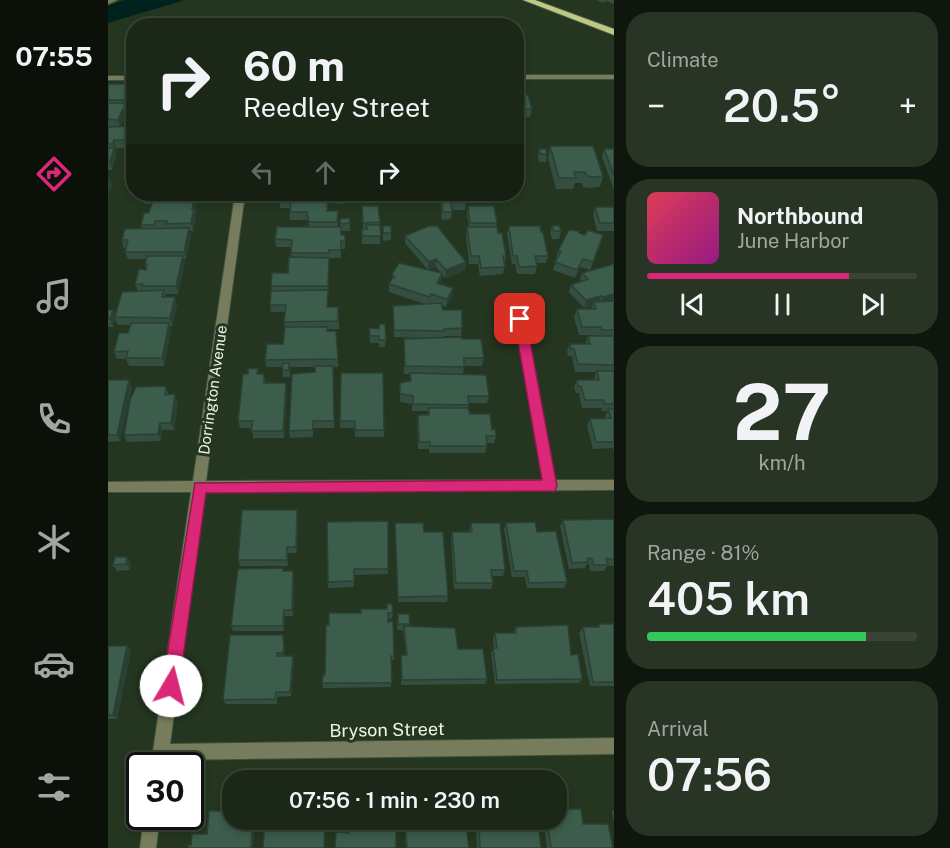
<!DOCTYPE html>
<html lang="en">
<head>
<meta charset="utf-8">
<style>
	body { margin:0; font-family:"Public Sans",sans-serif; background:#283424; color:#f1f3f6; height:100vh; display:flex; flex-direction:column; font-size:22px; white-space:nowrap }
	* { box-sizing:border-box; margin:0 }
	p { font-size:20px; color:#a0a6a1 }
	.icon { flex:none; width:33px; height:33px; fill:none; stroke:currentColor; stroke-width:2; stroke-linecap:round; stroke-linejoin:round }
	.map { position:relative; flex:1; overflow:hidden }
	.details { display:flex; flex-direction:column; gap:12px; padding:12px; background:#0f160d; width:336px }
	.details>* { flex:none }
	.banner { position:absolute; left:18px; top:18px; width:398px; height:183px; border-radius:24px; box-shadow:0 3px 9px #0003,0 0 0 2px #394436; background:#1b2817; color:#f1f3f6; overflow:hidden }
	.speed { position:absolute; left:18px; top:752px; display:flex; gap:12px; font-size:30px; font-weight:700; text-align:center }
	.speed>* { display:grid; place-content:center; width:78px; height:78px; border-radius:50%; background:#1b2817; box-shadow:0 3px 9px #0003,0 0 0 2px #394436; line-height:1 }
	.speed .limit { border:3px solid #111; border-radius:9px; background:#fff; color:#111 }
	.pin { position:absolute; display:grid; place-items:center; width:51px; height:51px; color:#fff; margin:-26px; border-radius:12px; box-shadow:0 3px 9px #0006 }
	.me { position:absolute; width:66px; margin:-33px; rotate:8deg; stroke-linejoin:round; filter:drop-shadow(0 0 4px #0008) }
	.turn { display:flex; align-items:center; gap:21px; height:126px; padding:0 18px; font-size:27px }
	.turn .icon { width:78px; height:78px; stroke-width:2.5 }
	.turn b { display:block; font-size:42px; line-height:51px }
	.lanes { display:flex; align-items:center; height:57px; padding:0 18px; background:#0003; justify-content:center; gap:30px; direction:ltr }
	.lanes .off { opacity:.35 }
	.big { font-size:45px; font-weight:600; line-height:1.1 }
	.details .card { flex:1; display:flex; flex-direction:column; justify-content:center; gap:9px; min-width:0; padding:0 21px; border-radius:24px; background:#283424 }
	.details .dial { align-items:center; gap:0 }
	.dial b { font-size:78px; line-height:1 }
	.song { display:flex; align-items:center; gap:18px }
	.cover { width:72px; height:72px; border-radius:9px; background:linear-gradient(135deg,hsl(350 70% 55%),hsl(310 70% 35%)) }
	.played { height:6px; border-radius:3px; background:linear-gradient(90deg,#db2777 75%,#394436 75%) }
	.keys { display:flex; justify-content:space-around; direction:ltr }
	.heat { display:flex; justify-content:space-between; align-items:center; font-size:33px; direction:ltr }
	.charge { height:9px; border-radius:4px; background:linear-gradient(90deg,#34c759 81%,#394436 0) }
	.trip { position:absolute; left:114px; top:770px; width:345px; height:60px; border-radius:24px; background:#1b2817; box-shadow:0 3px 9px #0003,0 0 0 2px #394436; font-weight:600; line-height:60px; text-align:center }
	main { display:flex; flex:1; min-height:0 }
	.dock { display:flex; flex-direction:column; width:108px; justify-content:space-around; align-items:center; background:#0b1009; color:#a0a6a1 }
	.dock .icon { width:42px; height:42px }
	.dock .current { color:#db2777 }
	.dock b { font-size:27px; color:#f1f3f6 }
	.map>svg:first-child { display:block }
	.water { fill:#00221f }
	.lines { fill:none; stroke-linecap:round; stroke-linejoin:round }
	.lane-casing { stroke:#40513b; stroke-width:3 }
	.street-casing { stroke:#40513b; stroke-width:2 }
	.primary-casing { stroke:#40513b; stroke-width:2 }
	.lane { fill:#777d5c; fill-rule:evenodd }
	.street { fill:#777d5c; fill-rule:evenodd }
	.primary { fill:#bdc985; fill-rule:evenodd }
	.wall { fill:#344f41 }
	.shaded-wall { fill:#2a4035 }
	.building { fill:#3c5c4c; stroke:#2a4035; stroke-width:1.5 }
	.route { fill:#db2777; stroke:#8e194d; stroke-width:1.5 }
	.labels { text-anchor:middle; stroke-width:6; stroke-linejoin:round; paint-order:stroke }
	.street-label { font-size:15px; fill:#ebf6e8; stroke:#24361f }
	.near-street-label { font-size:18px; fill:#ebf6e8; stroke:#24361f }
</style>
</head>
<body>
<main>
<nav class="dock">
<b>07:55</b>
<svg class="icon current" aria-label="directions" viewBox="0 0 24 24"><path d="M12 3l9 9-9 9-9-9zM9 14v-3h6M13 9l2 2-2 2"/></svg>
<svg class="icon" aria-label="music" viewBox="0 0 24 24"><path d="M9 18V5l10-2v13"/><circle cx="6" cy="18" r="3"/><circle cx="16" cy="16" r="3"/></svg>
<svg class="icon" aria-label="phone" viewBox="0 0 24 24"><path d="M5 4h4l2 5-3 2q2 4 5 5l2-3 5 2v4C11 20 4 13 5 4z"/></svg>
<svg class="icon" aria-label="climate" viewBox="0 0 24 24"><path d="M12 3v18M4 7l16 10M4 17L20 7"/></svg>
<svg class="icon" aria-label="car" viewBox="0 0 24 24"><path d="M5 17H2v-5l4-1 3-4h7l3 4 3 1v5h-3M9 17h6M6 11h13"/><circle cx="7" cy="17" r="2"/><circle cx="17" cy="17" r="2"/></svg>
<svg class="icon" aria-label="filters" viewBox="0 0 24 24"><path d="M4 7h16M4 17h16"/><circle cx="9" cy="7" r="2"/><circle cx="15" cy="17" r="2"/></svg>
</nav>
<div class="map">
<svg width="506" height="848" viewBox="0 0 506 848">
	<rect width="100%" height="100%" fill="#24361f"/>
	<path class="water" d="M17,0H77L0,23V5Z"/>
	<g class="lines">
		<defs>
			<path id="lane" d="M0,0H9L0,4Z"/>
			<g id="street">
				<rect x="408" y="75" width="98" height="4"/>
				<rect x="0" y="76" width="26" height="4"/>
				<path d="M127,194H137L98,481L435,480L407,319L412,315L417,319L447,480H506V490L96,492L62,744L506,738V754L60,760L59,765H43L83,492H0V482L85,481Z"/>
				<path d="M36,816H52L48,848H32Z"/>
			</g>
			<path id="primary" d="M415,0H427L506,29V35Z"/>
		</defs>
		<use href="#lane" class="lane-casing"/>
		<use href="#street" class="street-casing"/>
		<use href="#primary" class="primary-casing"/>
		<use href="#lane" class="lane"/>
		<use href="#street" class="street"/>
		<use href="#primary" class="primary"/>
	</g>
	<g class="wall">
		<path d="M488,0H506V4L498,1L495,3Z"/>
		<path d="M26,81V94L21,107H22L24,117H17L13,126H19L23,141L21,148H8L7,152L8,155L4,170H0V84H16Z"/>
		<path d="M408,95L424,109L422,117H408Z"/>
		<path d="M442,146L495,176L492,187L481,188L475,187L474,183H467L465,189H448L440,158Z"/>
		<path d="M431,149L439,154L438,162H431L430,157Z"/>
		<path d="M496,149H506V190L494,157Z"/>
		<path d="M34,194H91L89,203H87L88,216L85,231H82L83,236L78,259H76L77,263L70,294H57L58,297L69,305L64,326H62L63,331L56,366H21L18,359H9L6,352L20,333L22,325H10L7,319L5,327H0V310H5L7,316L30,291L27,284L38,270L37,264L38,259H20L17,252L18,248H16L14,240L34,229L33,225L41,213L44,204H36L33,197Z"/>
		<path d="M172,194H235V204L220,203V211H230V227H232V219L242,223V231H233V235H237V249H233V258H222L221,261L220,307L231,315V329H219V331H228L230,367H225L226,428H205V437L182,438L181,431L207,372V367H182V377H175L174,367H158L157,360L175,344L177,328L176,322L177,312H163L162,305L164,291L163,286L180,273L183,257V247H168L167,239L201,227L200,220H182V208H172Z"/>
		<path d="M332,194H356L358,202L357,210H344L343,219L334,220Z"/>
		<path d="M254,206L272,222V244H254V230L255,229Z"/>
		<path d="M360,206L389,223L388,227L398,256L395,274L372,276L370,264H361L358,235L359,227H361L359,214Z"/>
		<path d="M487,207H506V231H489L485,215Z"/>
		<path d="M275,226L283,233V240L275,241Z"/>
		<path d="M401,226L433,232L440,256L438,263H428L429,266L427,274H409L407,264H404L399,234Z"/>
		<path d="M444,226L453,231L451,239H444L442,233Z"/>
		<path d="M471,233L493,243L482,270L472,267L467,278L445,270L449,259H448L450,251Z"/>
		<path d="M297,236L358,262L357,270L337,278L334,274L333,281L331,284L345,288L344,295L338,307L334,306L335,310L354,328L353,336H336L335,337L354,339L376,358L374,366H356L355,374L381,396L379,403H361L360,408L362,414L384,430L388,436L386,443H379V446L377,453H321V449H310L309,422L310,415H320V411H304V404L292,402V383L302,381V374H296V339L316,338L286,337L285,306L317,304L281,292V284L284,279V274L333,273L328,267L320,270L297,243Z"/>
		<path d="M474,273L503,301H506V452L505,448L485,449L479,426L482,419L498,418L497,416L500,411H494L493,408H474L471,393H468L466,387L469,380H486L488,372H467L464,356H460L459,351L462,344H477L480,336H490V335H471L466,317L469,309H483L485,305L476,308L461,292L463,285L473,282L472,280Z"/>
		<path d="M261,328L278,340L277,347H271V343H262Z"/>
		<path d="M233,373L276,430V437H247V428H232Z"/>
		<path d="M151,374L158,381L157,383L179,390L176,438H145L144,428H132L130,421Z"/>
		<path d="M0,380H21L24,387L12,441L0,442Z"/>
		<path d="M58,386L60,394L70,402L66,430H54L53,441L19,442L16,435Z"/>
		<path d="M190,517L189,553H180V566H132L130,560Z"/>
		<path d="M506,519V566H499L496,571H482L481,564H479L477,568L461,569L452,526L455,520Z"/>
		<path d="M219,522L280,569V574L246,575V587L220,588Z"/>
		<path d="M287,523L316,532L340,596L339,602H290Z"/>
		<path d="M363,523L397,570L395,576H384L385,583L383,589H346L343,538L344,532H361Z"/>
		<path d="M398,523L429,532L459,582L456,588H419L417,577H404L396,529Z"/>
		<path d="M23,563L22,570L9,571L5,565Z"/>
		<path d="M175,568L176,571H185L186,577L185,616H177L176,631H125L123,626Z"/>
		<path d="M279,604L285,613L284,618L280,619L286,656V660H283V687L215,688L214,683L217,675L221,625L253,613L279,609Z"/>
		<path d="M290,614L302,624L301,627L350,649L379,679L377,684L293,685V655H298L295,630H289Z"/>
		<path d="M491,624H506V686H482L471,633L475,627H488Z"/>
		<path d="M408,627L463,655L474,679L471,683L387,684L383,653L386,648L385,639L387,633H405Z"/>
		<path d="M176,640L177,654L176,656L186,661L183,696L169,697V704H118L115,700Z"/>
		<path d="M0,646L23,651L9,719H0Z"/>
		<path d="M506,810V822L504,811Z"/>
		<path d="M296,819H334V825L361,848H298Z"/>
		<path d="M390,819H430L433,848H369L368,827L371,825H391Z"/>
		<path d="M435,819H448L475,824L505,848H439Z"/>
	</g>
	<g class="shaded-wall">
		<path d="M24,85L26,94L21,108L19,100Z"/>
		<path d="M15,109L17,117L12,127L10,120Z"/>
		<path d="M21,133L23,141L21,148L19,140Z"/>
		<path d="M6,140L8,148L7,152L8,155L4,170L2,162L6,148L5,144Z"/>
		<path d="M1,176L4,184L0,198V180Z"/>
		<path d="M88,194H91L89,203L87,196Z"/>
		<path d="M86,199L88,207L87,212L88,216L85,231L83,223L84,209Z"/>
		<path d="M81,228L83,236L78,259L76,252Z"/>
		<path d="M75,256L77,263L70,294L68,286Z"/>
		<path d="M328,259V267L320,270L321,262Z"/>
		<path d="M358,262L357,270L337,278L338,270Z"/>
		<path d="M334,273L333,281L328,290L329,283Z"/>
		<path d="M345,288L344,295L338,307L339,299Z"/>
		<path d="M506,294V300L492,305L495,297Z"/>
		<path d="M493,296L490,303L486,302L485,305L476,308L478,300Z"/>
		<path d="M67,297L69,305L64,326L62,318Z"/>
		<path d="M5,310L7,318L5,327L2,319Z"/>
		<path d="M61,323L63,331L56,366L54,358Z"/>
		<path d="M21,380L24,387L12,441L9,435Z"/>
		<path d="M178,383L179,390L176,438L175,431Z"/>
		<path d="M67,394L70,402L66,430L63,423Z"/>
		<path d="M52,423L54,430L53,441L50,434Z"/>
		<path d="M189,510L190,517L189,553L188,547Z"/>
		<path d="M179,547L180,553V566L179,560Z"/>
		<path d="M19,557L23,563L22,570L18,564Z"/>
		<path d="M185,571L186,577L185,616L184,610Z"/>
		<path d="M176,610L177,616L176,631L175,626Z"/>
		<path d="M175,635L177,654L175,658L174,653Z"/>
		<path d="M19,646L23,651L9,719L5,715Z"/>
		<path d="M185,656L186,661L183,696L182,692Z"/>
		<path d="M145,819H147L145,848H143Z"/>
	</g>
	<g class="building">
		<path d="M17,81H26V85H24L19,100H0V84H16Z"/>
		<path d="M408,95H420L424,109H408Z"/>
		<path d="M0,103H17L16,106L22,107V109H15L10,120L0,119Z"/>
		<path d="M19,126L17,133H21L19,140H6L5,144H0V127Z"/>
		<path d="M442,146H485L495,176L485,177L479,176L477,172H466L468,178H451Z"/>
		<path d="M0,148H6L2,162H0Z"/>
		<path d="M431,149H438L439,154H432Z"/>
		<path d="M496,149H506V175Z"/>
		<path d="M34,194H88L87,196L33,197Z"/>
		<path d="M172,194H235V196L201,195V201L219,199V211H230L229,222H201L199,212H182L183,200H172Z"/>
		<path d="M333,194H356L358,202H343L344,212H335Z"/>
		<path d="M86,199L84,209L86,208L83,223L58,224L59,221H47L46,225H33L36,213H41L45,200Z"/>
		<path d="M254,206H270L272,222L255,223Z"/>
		<path d="M360,206H386L389,223H362Z"/>
		<path d="M487,207H506V223H492Z"/>
		<path d="M241,218L242,223L233,224L232,219Z"/>
		<path d="M258,225H272L273,236H254V230L259,229Z"/>
		<path d="M451,225L453,231H446L444,226Z"/>
		<rect x="275" y="226" width="8" height="7"/>
		<path d="M321,226H329L358,262L338,270L328,259L321,262L297,236Z"/>
		<path d="M401,226H432L433,232H435L440,256H427L429,266L411,267L409,256H405Z"/>
		<path d="M169,227H233V235H237V241H233V250H221V253H183L184,240L167,239Z"/>
		<path d="M359,227H389L390,233H394L398,256H395L397,267L373,268L371,256H363Z"/>
		<path d="M81,228L76,252H17L20,240H14L17,229Z"/>
		<path d="M461,230L471,231V233L477,235L480,230L495,235L485,262L475,259L469,270L447,262L453,252L450,251Z"/>
		<path d="M39,256H75L68,286H34L35,284H27L31,269L38,270L39,264H37Z"/>
		<path d="M181,257L221,258L220,286H163L164,273H180Z"/>
		<path d="M291,263L334,273L329,283L345,288L339,299L323,294L322,297L281,284L285,277L287,278L284,274Z"/>
		<path d="M506,264V294L495,297L493,296L478,300L463,285L480,279L474,273Z"/>
		<path d="M56,290L54,297H67L62,318L7,317L14,292Z"/>
		<path d="M220,290L219,307H230V321L176,322L178,305H162L163,291Z"/>
		<path d="M506,301V330H494L493,327H474L469,309H488L486,302Z"/>
		<path d="M333,303L335,310H354V328L336,329V331L286,330L285,306Z"/>
		<path d="M0,310H5L2,319H0Z"/>
		<path d="M23,323H61L54,358H18L20,351L6,352L11,333H20Z"/>
		<path d="M271,324H277L278,340H271V336H262L261,328L271,329Z"/>
		<path d="M177,327H219V331H228L230,359L157,360L159,344H175Z"/>
		<path d="M480,336H506V365L470,364L466,349H463L462,344H482Z"/>
		<path d="M353,337L354,339H373L376,358H356V367L297,366L296,339Z"/>
		<path d="M175,363H181V370H174Z"/>
		<path d="M207,366H225L226,421H205V430L181,431L184,374L207,372Z"/>
		<path d="M150,368L149,374H156V383H178L175,431H143L145,421H130L135,374H140V369Z"/>
		<path d="M489,371H506V404H497L496,400H477L473,386H470L469,380H491Z"/>
		<path d="M233,373H275L276,430H247V421H232Z"/>
		<path d="M302,373L378,375L381,396H360L361,405L305,404V396L292,394V383L303,381Z"/>
		<path d="M0,380H21L9,435H0Z"/>
		<path d="M58,386L57,395L67,394L63,423H52L50,434L16,435L22,400L28,387Z"/>
		<path d="M321,408H360L362,414H382L384,430L387,429L388,436H378L379,446H322V442H311L310,415H321Z"/>
		<path d="M500,409H506V442H488L482,419L503,418Z"/>
		<path d="M134,510H189L188,547H179V560H130Z"/>
		<path d="M506,519V560L498,558L500,565H486L484,559L480,558V562L464,563L455,520Z"/>
		<path d="M280,521V569H246V581L220,582L219,522Z"/>
		<path d="M427,522L429,532L448,531L459,582L421,583L419,571H406L398,523Z"/>
		<path d="M287,523H315L316,532H335L340,596L290,597Z"/>
		<path d="M363,523H392L397,570H383L385,583H348L344,532H364Z"/>
		<path d="M7,557H19L18,564L5,565Z"/>
		<path d="M175,568V571H185L184,610H176L175,626H123L130,569Z"/>
		<path d="M279,604H284L285,613H280V622L285,621L286,656H283L284,683H214L215,675H217L218,625H221V613H253V609H279Z"/>
		<path d="M290,614H301L302,624H290Z"/>
		<path d="M491,624H506V682H485L475,627H491Z"/>
		<path d="M460,625L463,655L470,654L474,679L389,680L385,648H389L387,633H408V627Z"/>
		<path d="M296,626L347,628L350,649H375L379,679L294,680L293,655H299Z"/>
		<path d="M122,635H175L176,649L174,653H169V656H185L182,692H168L167,699L115,700Z"/>
		<path d="M0,646H19L5,715H0Z"/>
		<path d="M448,809H473L475,824H500L505,848H443L439,819H448Z"/>
		<path d="M101,811H124V819H145L143,848H80V845H83L84,834H99Z"/>
		<path d="M157,819H217L216,848H155Z"/>
		<path d="M241,819H288V848H227L228,832L241,833Z"/>
		<path d="M297,819H334V825H358L361,848H299Z"/>
		<path d="M393,819H430L433,848H372L371,825H394Z"/>
	</g>
	<path class="route" d="M412,314L418,319L449,486L447,491L98,493L71,686L69,692L63,695L57,692L54,686L87,483L434,480L406,319Z"/>
	<g class="labels">
		<g class="street-label">
			<text transform="translate(105 390) rotate(-82)" y="5">Dorrington Avenue</text>
		</g>
		<g class="near-street-label">
			<text transform="translate(279 730) rotate(-1)" y="6">Bryson Street</text>
		</g>
	</g>
</svg>
<div class="speed"><div class="limit">30</div></div>
<div class="pin" style="left:412px;top:319px;background:#d93025"><svg class="icon" aria-label="arrive" viewBox="0 0 24 24"><path d="M6 21V4h12l-3 4 3 4H6"/></svg></div>
<svg class="me" style="left:63px;top:686px" viewBox="-20 -20 40 40"><circle r="19" fill="#fff"/><path d="M0-13L10 11 0 6-10 11z" fill="#db2777"/></svg>
<div class="trip">07:56 · 1 min · 230 m</div>
<div class="banner">
<div class="turn"><svg class="icon" aria-label="right" viewBox="0 0 24 24"><path d="M7 20v-9h11M14 6l5 5-5 5"/></svg><div><b>60 m</b>Reedley Street</div></div>
<div class="lanes"><svg class="icon off" aria-label="left" viewBox="0 0 24 24"><path d="M17 20v-9H6M10 6l-5 5 5 5"/></svg><svg class="icon off" aria-label="ahead" viewBox="0 0 24 24"><path d="M12 20V5M6 11l6-6 6 6"/></svg><svg class="icon" aria-label="right" viewBox="0 0 24 24"><path d="M7 20v-9h11M14 6l5 5-5 5"/></svg></div>
</div>
</div>
<section class="details">
<div class="card"><p>Climate</p>
<div class="heat"><a>−</a><b class="big">20.5°</b><a>+</a></div>
</div>
<div class="card">
<div class="song"><i class="cover"></i><div><b>Northbound</b><p>June Harbor</p></div></div>
<div class="played"></div>
<div class="keys"><svg class="icon" aria-label="previous" viewBox="0 0 24 24"><path d="M18 5L8 12l10 7zM5 5v14"/></svg><svg class="icon" aria-label="pause" viewBox="0 0 24 24"><path d="M8 5v14M16 5v14"/></svg><svg class="icon" aria-label="next" viewBox="0 0 24 24"><path d="M6 5l10 7-10 7zM19 5v14"/></svg></div>
</div>
<div class="card dial"><b>27</b><p>km/h</p></div>
<div class="card"><p>Range · 81%</p><b class="big">405 km</b><div class="charge"></div></div>
<div class="card"><p>Arrival</p><b class="big">07:56</b></div>
</section>
</main>
</body>
</html>
